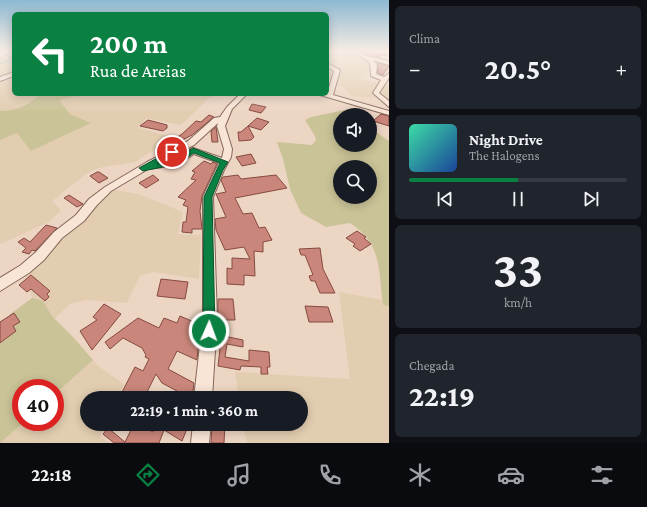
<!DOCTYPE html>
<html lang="pt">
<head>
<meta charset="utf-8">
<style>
	body { margin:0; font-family:"Crimson Pro",serif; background:#20242c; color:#f1f3f6; height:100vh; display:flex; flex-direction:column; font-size:15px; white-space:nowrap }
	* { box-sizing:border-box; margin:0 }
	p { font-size:13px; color:#9ea1a6 }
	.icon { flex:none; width:22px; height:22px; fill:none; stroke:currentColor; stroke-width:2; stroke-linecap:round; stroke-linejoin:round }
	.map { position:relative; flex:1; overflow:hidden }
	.side { display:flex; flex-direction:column; gap:6px; padding:6px; background:#0d0f14; width:258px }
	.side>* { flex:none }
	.banner { position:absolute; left:12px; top:12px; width:317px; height:84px; border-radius:6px; box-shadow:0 2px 10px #0003; background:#0b8043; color:#fff; overflow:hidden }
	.tools { position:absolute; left:333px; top:108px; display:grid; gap:8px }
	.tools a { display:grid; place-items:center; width:44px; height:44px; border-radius:50%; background:#171b24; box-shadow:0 2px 10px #0003; font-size:20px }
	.speed { position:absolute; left:12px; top:379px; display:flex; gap:8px; font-size:20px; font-weight:700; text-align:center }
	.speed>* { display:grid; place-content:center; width:52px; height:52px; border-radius:50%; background:#171b24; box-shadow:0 2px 10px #0003; line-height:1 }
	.speed .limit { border:6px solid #d22; background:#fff; color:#111 }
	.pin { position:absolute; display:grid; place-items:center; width:34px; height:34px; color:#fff; margin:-17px; border:2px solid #fff; border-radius:50%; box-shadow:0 1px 4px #0007 }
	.me { position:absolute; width:44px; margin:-22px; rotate:2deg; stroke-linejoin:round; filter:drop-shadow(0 0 3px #0008) }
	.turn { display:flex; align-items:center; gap:14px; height:84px; padding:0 12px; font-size:18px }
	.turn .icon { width:52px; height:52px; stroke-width:2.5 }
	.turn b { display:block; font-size:28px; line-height:34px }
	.big { font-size:30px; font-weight:700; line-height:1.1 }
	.side .widget { flex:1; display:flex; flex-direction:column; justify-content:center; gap:6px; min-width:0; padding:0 14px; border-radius:6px; background:#20242c }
	.side .dial { align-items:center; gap:0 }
	.dial b { font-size:52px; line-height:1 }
	.song { display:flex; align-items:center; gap:12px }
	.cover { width:48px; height:48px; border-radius:6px; background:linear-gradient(135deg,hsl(160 70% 55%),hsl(220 70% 35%)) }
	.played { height:4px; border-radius:2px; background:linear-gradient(90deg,#0b8043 50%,#363941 50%) }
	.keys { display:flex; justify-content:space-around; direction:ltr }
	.heat { display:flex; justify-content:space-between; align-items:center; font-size:22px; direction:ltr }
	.trip { position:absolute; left:80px; top:391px; width:228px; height:40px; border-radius:20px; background:#171b24; box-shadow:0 2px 10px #0003; font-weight:700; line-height:40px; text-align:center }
	.dock { display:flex; height:64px; justify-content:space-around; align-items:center; background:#090b0e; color:#9ea1a6 }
	.dock .icon { width:28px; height:28px }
	.dock .active { color:#0b8043 }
	.dock b { font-size:18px; color:#f1f3f6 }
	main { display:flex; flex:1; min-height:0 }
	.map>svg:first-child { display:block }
	.farmland { fill:#e2cdb0 }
	.green { fill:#cac397; fill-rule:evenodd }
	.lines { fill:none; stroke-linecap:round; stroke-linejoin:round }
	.river { fill:#a5c0b1; fill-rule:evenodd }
	.building { fill:#ca867a; stroke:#854a41 }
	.minor-casing { stroke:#86665a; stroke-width:2 }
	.minor { fill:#f8e5d6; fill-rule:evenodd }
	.route { fill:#0b8043; stroke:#07532c }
</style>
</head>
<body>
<main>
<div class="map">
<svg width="389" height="443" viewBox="0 0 389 443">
	<rect width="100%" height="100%" fill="#edd5c3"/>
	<g class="farmland">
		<path d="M0,51H14V94H40L34,100L11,111H0Z"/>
		<path d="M327,51H372L378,56H360L372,65V69L359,79L389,86V99L352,96L343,87L327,82Z"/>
		<path d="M84,94H217L209,98L181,125L146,118L138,128L173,137L135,162L98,168L86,174L52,201L61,210L49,222L0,244V140L17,132L31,151L91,123L70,114L59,100Z"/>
		<path d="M110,189L138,194L183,212L178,234L201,235L199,279L153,272L140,276L127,303L87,300L70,304L54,319L43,301L32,298L25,271Z"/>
		<path d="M339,292L382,300L383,305L389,306V443H247L243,424H301V398H239L235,372L350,379Z"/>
		<path d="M93,360L98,366L124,384L117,398H87V424H106L100,437L110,443H0L24,422H55V394Z"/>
	</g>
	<g class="green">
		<path d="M40,94H84L59,100L70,114L91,123L31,151L17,133L0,140V111C15,111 29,105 40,94Z"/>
		<path d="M345,110L352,115H340V145H370V128L389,141V306L383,305C378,271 383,244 350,223L326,227L301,213L290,189L283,159L277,142L312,145L316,140L315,136L305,120L311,117ZM340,167H370V197H340Z"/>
		<path d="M32,298L43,301L52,316L73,337L93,360L55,394V388H21V422H24L0,443V344C14,333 13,332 9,315Z"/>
	</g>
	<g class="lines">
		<path class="river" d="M8,51H14L12,54L14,56V61L0,65V61L9,59L5,54Z"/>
	</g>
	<g class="building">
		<path d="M361,50H387V55L376,56L380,57L367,55Z"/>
		<path d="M378,63L389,66L383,75L378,73Z"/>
		<path d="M252,104L266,107L261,113L249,110Z"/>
		<path d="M381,114L389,116V126L373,121Z"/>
		<path d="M209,115L214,117L192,135L175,144L177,145L166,151H162L161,148L182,134L196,121L201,122Z"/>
		<path d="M257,118L269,122L261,130L248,126Z"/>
		<path d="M148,120L167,125V128L163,131L140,126Z"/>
		<path d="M248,126L254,137L251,140L239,141L238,132H241Z"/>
		<path d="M216,127L218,142H212L211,131Z"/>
		<path d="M251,154L256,163L242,166L236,157Z"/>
		<path d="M204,161L211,164L213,162L217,164L202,196L200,211L202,229H192V233L182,232L183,222H186L188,207L183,205L186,200L178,197L196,180L191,179L195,172L192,171Z"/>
		<path d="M97,172H99L108,178L99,183L90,176Z"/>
		<path d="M153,175L159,180L146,188L139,183Z"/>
		<path d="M238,175L241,179L276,175L287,188L235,198L243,214L252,213L259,228L265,227L272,240L263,242V252L254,251L255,276L244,275V285L227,284V268L232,269V258L250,259L244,247L225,250L216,230L215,219L226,217L216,194L226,192L221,180L223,177Z"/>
		<path d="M69,195L83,204L77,207L64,198Z"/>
		<path d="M46,225L57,228L35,251L32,250L29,254L22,252L26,248L18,242L24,238L30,242Z"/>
		<path d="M357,231L366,237L364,238L371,244L360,251L353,246L355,244L346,238Z"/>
		<path d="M320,248L323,269L335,293H320L315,281H311L309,276L313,275L305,255H301L299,249Z"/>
		<path d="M31,275L50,291L47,294L49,297L45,301L31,289L27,292L19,285Z"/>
		<path d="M161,279L188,282L185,299L157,296Z"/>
		<path d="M218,299H233L235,320H224V336L243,340V347L227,344L225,357L249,361V350L269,352L270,367H267L268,374H261V367L241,366L240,370L218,366L220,349L217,348Z"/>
		<path d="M104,304L121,314L92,350L80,331L97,320L93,317Z"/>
		<path d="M305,306L328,307L333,322H309Z"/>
		<path d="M14,313L20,322L13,326L16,331L0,343V322Z"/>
		<path d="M180,316L201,325L200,333L195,345L198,347L197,360L177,351L168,369L194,383L192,398H173L177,391L162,383L156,374L144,398H119L135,367L143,371L149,359L145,357L146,355L142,348L123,338L110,349L105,342L138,318L159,328L164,318L177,323Z"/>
		<path d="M134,424H138L153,432L155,425L153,424H189L182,441L164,430L159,443H114L103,434L108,428L125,442Z"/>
		<path d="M212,424H225L224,443H211Z"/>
	</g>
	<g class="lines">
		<defs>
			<g id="minor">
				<path d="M4,51H10L0,58V54Z"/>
				<path d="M354,51H359L366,56L389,61V65L373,60L377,65L376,74L384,77L389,73V78L379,93L389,101V107L373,93L381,80L371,76L370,63Z"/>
				<path d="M327,63L340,70L333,95L389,111V115L320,95L319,94H327L334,71L327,67Z"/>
				<path d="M14,72V76L0,81V77Z"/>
				<path d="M240,94H247L232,109L225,126L232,149L231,157L224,170L213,197L217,319L212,398H194L203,319V197L219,163L194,154L182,162L171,166L148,169L111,191L97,205L84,221L62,238L44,260L29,273L0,291V278L21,265L36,252L54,232L76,215L89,199L105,187L147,162L188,141L214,118L220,117L227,107ZM218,123L217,126L224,149L222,158L193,148L176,158L159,163L194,145Z"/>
				<path d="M193,424H211L209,443H191Z"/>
			</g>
		</defs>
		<use href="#minor" class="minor-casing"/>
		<use href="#minor" class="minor"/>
	</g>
	<linearGradient id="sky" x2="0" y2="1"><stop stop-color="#8db9d2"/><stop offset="0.45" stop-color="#f7ece4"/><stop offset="1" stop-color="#f7ece4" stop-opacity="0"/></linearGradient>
	<rect width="389" height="113" fill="url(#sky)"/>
	<path class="route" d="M193,148L228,162L223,170L212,197L215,331L213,336L209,337L205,336L203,331L204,197L220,163L194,153C178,165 162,167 143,171L139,168L170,151H175L176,152L157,164L177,158Z"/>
</svg>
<div class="tools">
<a><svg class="icon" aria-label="sound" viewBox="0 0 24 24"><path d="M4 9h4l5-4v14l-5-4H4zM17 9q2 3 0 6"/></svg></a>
<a><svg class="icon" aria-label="search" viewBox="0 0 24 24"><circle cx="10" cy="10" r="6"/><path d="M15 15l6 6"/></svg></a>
</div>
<div class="speed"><div class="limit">40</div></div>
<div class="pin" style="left:172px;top:152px;background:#d93025"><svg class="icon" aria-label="arrive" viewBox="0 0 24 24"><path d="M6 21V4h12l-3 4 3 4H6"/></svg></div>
<svg class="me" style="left:209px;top:331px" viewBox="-20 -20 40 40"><circle r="17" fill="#0b8043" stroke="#fff" stroke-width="3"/><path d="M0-11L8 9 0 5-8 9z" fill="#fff"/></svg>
<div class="trip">22:19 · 1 min · 360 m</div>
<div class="banner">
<div class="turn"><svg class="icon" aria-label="left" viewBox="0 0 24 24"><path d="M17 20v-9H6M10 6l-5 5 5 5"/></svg><div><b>200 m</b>Rua de Areias</div></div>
</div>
</div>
<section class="side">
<div class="widget"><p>Clima</p>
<div class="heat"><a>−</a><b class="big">20.5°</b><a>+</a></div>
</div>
<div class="widget">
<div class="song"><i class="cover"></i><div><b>Night Drive</b><p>The Halogens</p></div></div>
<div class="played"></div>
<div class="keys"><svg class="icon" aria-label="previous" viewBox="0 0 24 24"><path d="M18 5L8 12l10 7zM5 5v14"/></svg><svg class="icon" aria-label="pause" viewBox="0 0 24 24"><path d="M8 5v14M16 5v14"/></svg><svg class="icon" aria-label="next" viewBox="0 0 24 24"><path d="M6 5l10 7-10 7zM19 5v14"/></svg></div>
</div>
<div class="widget dial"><b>33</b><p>km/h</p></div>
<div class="widget"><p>Chegada</p><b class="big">22:19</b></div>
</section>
</main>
<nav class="dock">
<b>22:18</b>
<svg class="icon active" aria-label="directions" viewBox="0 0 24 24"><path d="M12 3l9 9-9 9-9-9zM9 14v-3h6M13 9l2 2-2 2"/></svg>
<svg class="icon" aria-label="music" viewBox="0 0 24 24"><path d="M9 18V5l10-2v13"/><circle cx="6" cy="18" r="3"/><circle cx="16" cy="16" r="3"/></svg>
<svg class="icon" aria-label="phone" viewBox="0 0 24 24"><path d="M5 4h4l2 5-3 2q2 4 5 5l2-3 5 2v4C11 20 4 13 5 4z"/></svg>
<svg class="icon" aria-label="climate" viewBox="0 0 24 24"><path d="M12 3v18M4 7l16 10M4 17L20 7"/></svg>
<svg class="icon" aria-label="car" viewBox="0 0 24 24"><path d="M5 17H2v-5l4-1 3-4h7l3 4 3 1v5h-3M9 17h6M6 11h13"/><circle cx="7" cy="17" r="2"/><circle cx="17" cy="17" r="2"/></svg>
<svg class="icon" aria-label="filters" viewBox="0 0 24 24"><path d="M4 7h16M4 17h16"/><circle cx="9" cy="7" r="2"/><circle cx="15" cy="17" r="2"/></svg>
</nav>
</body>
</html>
